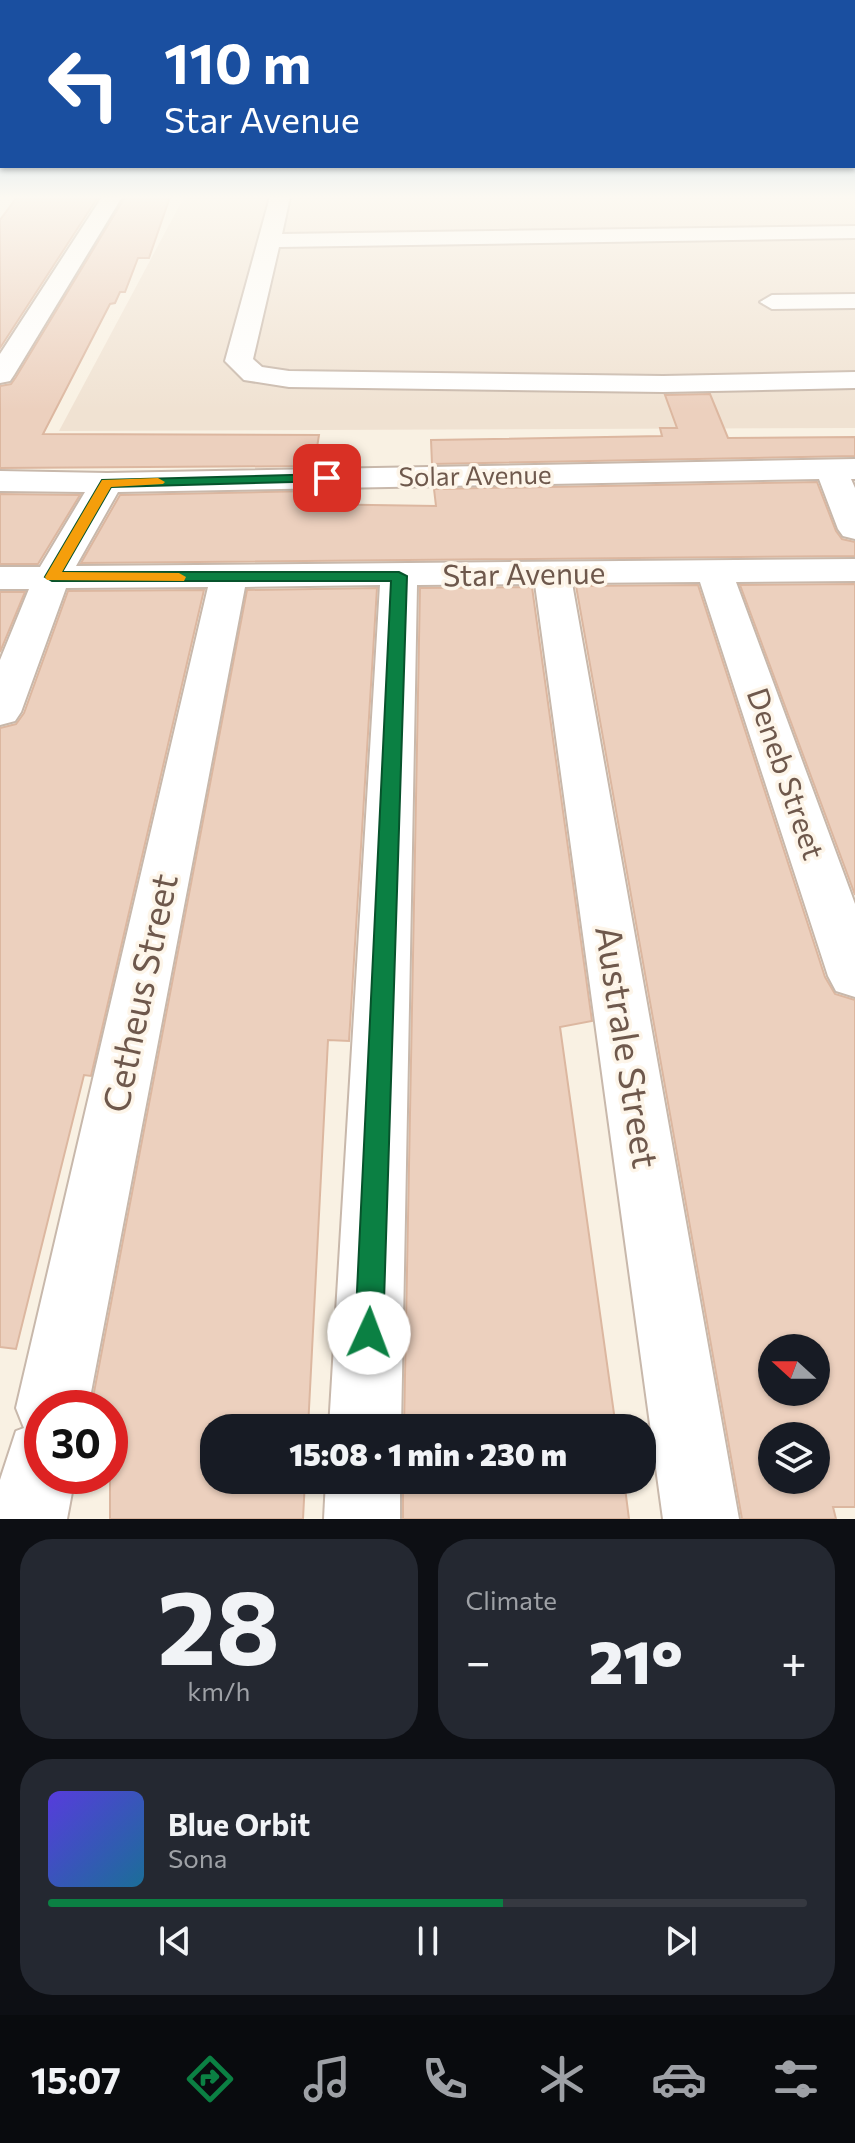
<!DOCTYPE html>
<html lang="en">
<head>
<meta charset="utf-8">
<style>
	body { margin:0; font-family:Commissioner,sans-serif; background:#242831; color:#f1f3f6; height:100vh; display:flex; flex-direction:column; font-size:30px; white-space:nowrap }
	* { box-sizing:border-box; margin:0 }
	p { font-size:26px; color:#9ea1a6 }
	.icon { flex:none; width:44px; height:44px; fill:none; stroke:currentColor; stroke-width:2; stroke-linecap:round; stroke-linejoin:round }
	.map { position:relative; height:1519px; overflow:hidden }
	.side { display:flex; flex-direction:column; gap:20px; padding:20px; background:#0d0f14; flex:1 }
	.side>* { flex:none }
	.banner { position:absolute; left:0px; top:0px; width:856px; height:168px; box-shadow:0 2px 6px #0004; background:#1a4fa0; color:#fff; overflow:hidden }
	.needle { width:52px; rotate:291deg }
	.tools { position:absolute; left:758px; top:1334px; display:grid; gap:16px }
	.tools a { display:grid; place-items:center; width:72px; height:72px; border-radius:50%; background:#171b24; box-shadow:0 2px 6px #0004; font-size:40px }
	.speed { position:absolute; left:24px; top:1390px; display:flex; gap:16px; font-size:40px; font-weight:700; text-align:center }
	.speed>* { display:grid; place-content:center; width:104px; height:104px; border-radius:50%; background:#171b24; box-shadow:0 2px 6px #0004; line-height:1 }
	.speed .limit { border:12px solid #d22; background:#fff; color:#111 }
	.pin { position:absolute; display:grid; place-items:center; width:68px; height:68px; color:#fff; margin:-34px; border-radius:16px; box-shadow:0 4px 12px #0006 }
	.me { position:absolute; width:88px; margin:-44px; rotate:2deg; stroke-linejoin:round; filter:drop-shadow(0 0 6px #0008) }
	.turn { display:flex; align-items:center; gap:28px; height:168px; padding:0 32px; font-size:36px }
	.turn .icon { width:104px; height:104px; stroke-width:2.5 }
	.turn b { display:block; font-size:56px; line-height:68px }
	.big { font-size:60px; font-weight:800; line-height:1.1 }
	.side .tile { flex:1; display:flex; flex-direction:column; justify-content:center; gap:12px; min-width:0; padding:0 28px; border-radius:32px; background:#242831 }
	.side .dial { align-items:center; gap:0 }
	.dial b { font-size:104px; line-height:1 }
	.song { display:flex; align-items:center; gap:24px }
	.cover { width:96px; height:96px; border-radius:12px; background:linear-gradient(135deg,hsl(250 70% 55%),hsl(200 70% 35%)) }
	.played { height:8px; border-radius:4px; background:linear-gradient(90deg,#0b8043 60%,#363941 60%) }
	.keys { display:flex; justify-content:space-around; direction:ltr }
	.heat { display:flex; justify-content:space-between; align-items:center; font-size:44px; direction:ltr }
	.side .tiles { flex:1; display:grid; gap:20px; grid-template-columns:1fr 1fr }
	.tile:last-child { grid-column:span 2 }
	.trip { position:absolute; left:200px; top:1414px; width:456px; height:80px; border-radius:32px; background:#171b24; box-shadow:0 2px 6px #0004; font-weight:800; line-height:80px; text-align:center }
	.menu { display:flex; height:128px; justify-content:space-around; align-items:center; background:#090b0e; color:#9ea1a6 }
	.menu .icon { width:56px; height:56px }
	.menu .current { color:#0b8043 }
	.menu b { font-size:36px; color:#f1f3f6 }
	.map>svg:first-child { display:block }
	.residential { fill:#f0e2d2 }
	.building { fill:#ecd0be; stroke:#dcb7a0; stroke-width:2; fill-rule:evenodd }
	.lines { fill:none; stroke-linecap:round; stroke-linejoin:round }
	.minor-casing { stroke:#c8b8ab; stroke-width:4 }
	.minor { fill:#fff; fill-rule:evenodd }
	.route { fill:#0b8043; stroke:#07532c; stroke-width:2 }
	.slow { fill:#f59e0b }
	.labels { text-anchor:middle; stroke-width:7; stroke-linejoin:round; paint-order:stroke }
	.far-street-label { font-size:26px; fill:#6e584c; stroke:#fdf5e9 }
	.street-label { font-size:30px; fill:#6e584c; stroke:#fdf5e9 }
	.near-street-label { font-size:36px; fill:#6e584c; stroke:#fdf5e9 }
</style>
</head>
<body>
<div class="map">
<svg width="855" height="1519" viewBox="0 0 855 1519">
	<rect width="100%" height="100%" fill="#f9f1e3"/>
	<path class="residential" d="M184,197H855V428L59,431Z"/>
	<g class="building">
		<path d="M17,197H98L0,348V220Z"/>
		<path d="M125,197H170L149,258H138L125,292H120L115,303L110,304L43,434L319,435L314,466L0,468V386L11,384L16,377Z"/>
		<path d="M710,394L728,438L855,437V456L432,464L431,440L662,436L660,428H677L665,395Z"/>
		<path d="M817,482L836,531L842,539L855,542V556L81,563L120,495L310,491L308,504L436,506L434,489Z"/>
		<path d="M0,494L80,495L38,564H0Z"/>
		<path d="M855,584V895L740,585Z"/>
		<path d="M698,585L825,977L835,994L855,1000V1507H833L836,1519H742L576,586ZM772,1348H816V1392H772ZM772,1436H816V1480H772Z"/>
		<path d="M532,587L592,1021L560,1027L616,1428H404L420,588Z"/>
		<path d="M377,588L349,1041L328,1040L308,1428H214V1480H305L303,1519H110V1408H91L247,590Z"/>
		<path d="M204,590L91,1076L84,1075L16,1349L0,1347V728L16,724L24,713L68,591Z"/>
		<path d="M0,592H25L0,652Z"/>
		<path d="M403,1480H624L629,1519H403Z"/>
	</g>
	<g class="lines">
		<defs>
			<g id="minor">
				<path d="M102,197H122L14,375L10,381L0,383V354Z"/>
				<path d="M270,197H290L282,234L855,226V238L279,247L253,359L262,367L289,371L663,376L855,372V388L663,392L289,387L244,380L225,361Z"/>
				<path d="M855,294V308L772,309L760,302L772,295Z"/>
				<path d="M855,459V479H851L855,488V539L843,536L838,529L819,479L118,492L76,566L855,559V581L736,582L855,904V997L836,991L828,976L700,582L572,583L739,1519H663L535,584L417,585L401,1428H329L380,585L245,587L88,1408H42V1476H75L67,1519H0V1480L16,1431L24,1428L16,1408L208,587L66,588L21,712L15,721L0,725V660L29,589H0V567H40L85,492L0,491V471L107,473Z"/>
				<path d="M326,1480H400V1519H324Z"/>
			</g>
		</defs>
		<use href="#minor" class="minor-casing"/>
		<use href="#minor" class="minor"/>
	</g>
	<linearGradient id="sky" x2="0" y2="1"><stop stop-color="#95c4e5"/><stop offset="0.48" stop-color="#fcf9f2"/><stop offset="1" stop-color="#fcf9f2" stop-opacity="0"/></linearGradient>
	<rect width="855" height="410" fill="url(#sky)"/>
	<path class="route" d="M327,474L332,476V481L111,487L62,572H399L407,576L383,1333L379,1343L369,1348L359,1343L355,1333L391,581H52L45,577L102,480Z"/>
	<path class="slow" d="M158,478L165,482L163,484L111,487L62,572L179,573L186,577L184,581L47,580L45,577L102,480Z"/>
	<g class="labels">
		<g class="far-street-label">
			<text transform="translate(475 476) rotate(-1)" y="9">Solar Avenue</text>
		</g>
		<g class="street-label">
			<text transform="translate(524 575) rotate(-1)" y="10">Star Avenue</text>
			<text transform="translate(785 774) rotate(71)" y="10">Deneb Street</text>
		</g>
		<g class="near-street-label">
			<text transform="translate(140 993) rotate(-78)" y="13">Cetheus Street</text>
			<text transform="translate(627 1047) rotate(81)" y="13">Australe Street</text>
		</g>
	</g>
</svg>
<div class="tools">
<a><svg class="needle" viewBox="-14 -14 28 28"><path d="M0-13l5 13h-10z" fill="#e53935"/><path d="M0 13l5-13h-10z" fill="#9ea1a6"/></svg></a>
<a><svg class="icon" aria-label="layers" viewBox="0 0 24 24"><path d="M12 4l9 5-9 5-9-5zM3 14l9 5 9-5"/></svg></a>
</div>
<div class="speed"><div class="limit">30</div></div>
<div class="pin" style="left:327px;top:478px;background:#d93025"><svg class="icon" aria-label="arrive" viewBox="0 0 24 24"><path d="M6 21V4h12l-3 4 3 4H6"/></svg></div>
<svg class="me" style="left:369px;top:1333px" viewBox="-20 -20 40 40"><circle r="19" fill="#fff"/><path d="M0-13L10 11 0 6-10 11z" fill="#0b8043"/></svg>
<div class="trip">15:08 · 1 min · 230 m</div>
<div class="banner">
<div class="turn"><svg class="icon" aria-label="left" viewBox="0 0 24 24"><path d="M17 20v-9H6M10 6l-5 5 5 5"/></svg><div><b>110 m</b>Star Avenue</div></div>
</div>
</div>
<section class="side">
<div class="tiles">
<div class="tile dial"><b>28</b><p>km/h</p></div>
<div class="tile"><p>Climate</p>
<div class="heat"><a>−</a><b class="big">21°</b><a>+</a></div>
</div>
<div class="tile">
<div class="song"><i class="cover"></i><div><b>Blue Orbit</b><p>Sona</p></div></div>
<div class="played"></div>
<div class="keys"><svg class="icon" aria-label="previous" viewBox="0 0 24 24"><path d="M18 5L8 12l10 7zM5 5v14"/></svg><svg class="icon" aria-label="pause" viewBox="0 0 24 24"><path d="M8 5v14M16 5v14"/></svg><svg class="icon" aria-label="next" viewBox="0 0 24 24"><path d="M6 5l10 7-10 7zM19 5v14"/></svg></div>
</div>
</div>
</section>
<nav class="menu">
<b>15:07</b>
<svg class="icon current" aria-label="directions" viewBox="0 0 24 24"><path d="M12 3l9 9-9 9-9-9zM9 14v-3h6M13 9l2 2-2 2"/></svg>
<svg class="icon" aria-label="music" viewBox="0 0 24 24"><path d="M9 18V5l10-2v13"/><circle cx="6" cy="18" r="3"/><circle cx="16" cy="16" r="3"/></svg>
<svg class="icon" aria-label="phone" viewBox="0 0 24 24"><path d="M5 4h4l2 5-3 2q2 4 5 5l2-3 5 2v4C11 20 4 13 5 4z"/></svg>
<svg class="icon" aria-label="climate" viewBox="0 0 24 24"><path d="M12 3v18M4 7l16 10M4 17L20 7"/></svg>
<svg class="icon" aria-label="car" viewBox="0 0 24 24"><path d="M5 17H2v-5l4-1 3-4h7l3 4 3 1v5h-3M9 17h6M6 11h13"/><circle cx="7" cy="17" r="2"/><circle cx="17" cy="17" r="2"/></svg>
<svg class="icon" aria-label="filters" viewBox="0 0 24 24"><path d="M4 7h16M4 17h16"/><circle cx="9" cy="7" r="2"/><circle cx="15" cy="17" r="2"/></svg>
</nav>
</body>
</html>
